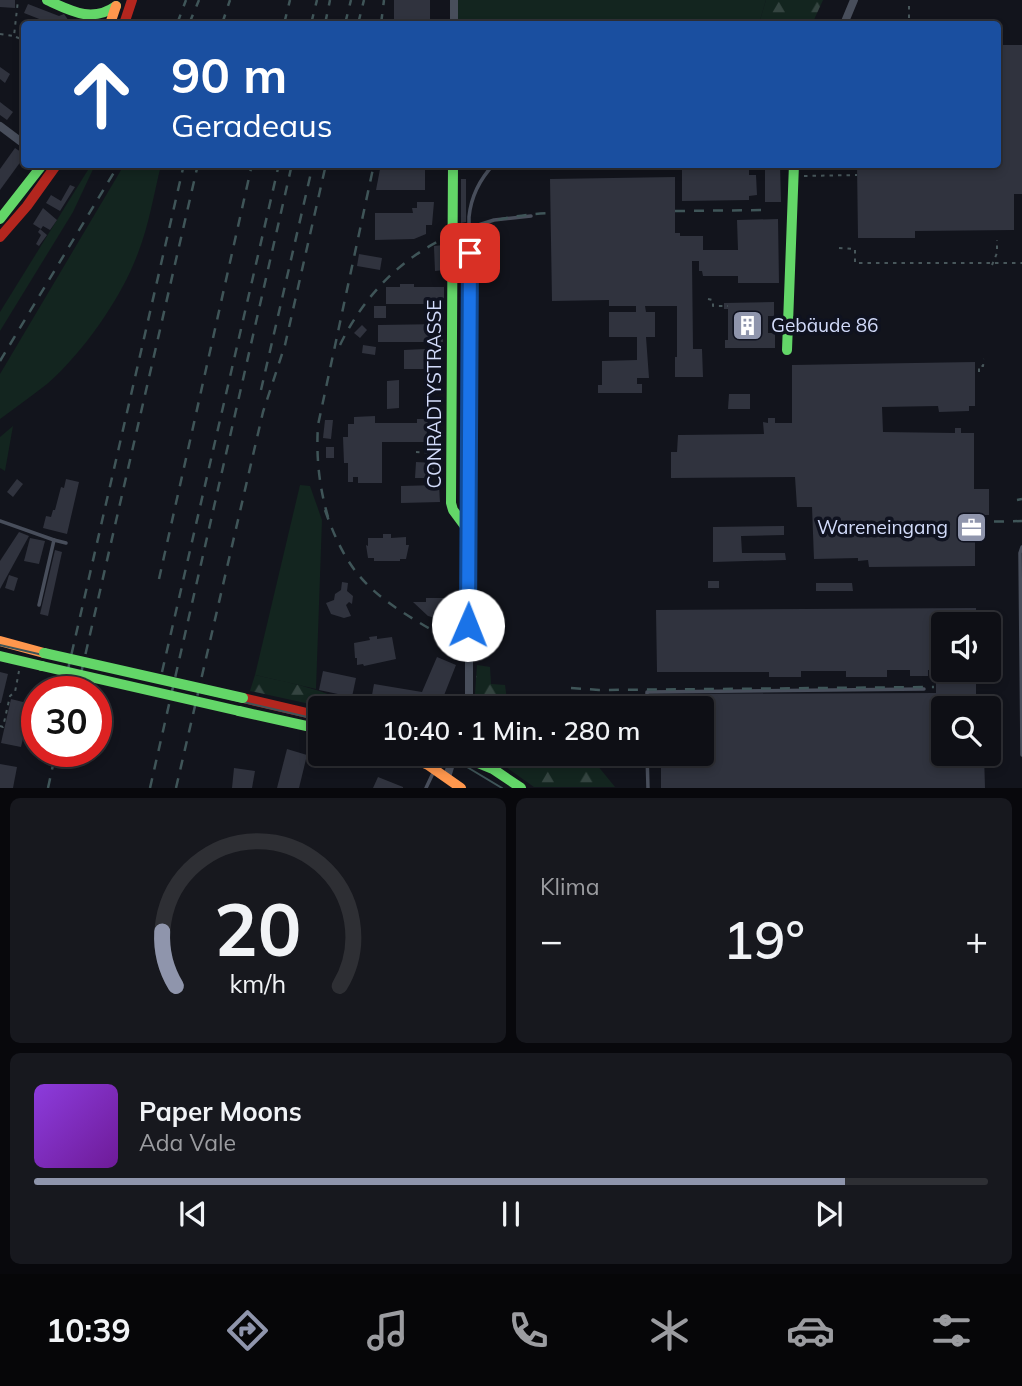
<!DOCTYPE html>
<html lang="de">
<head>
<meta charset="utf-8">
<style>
	body { margin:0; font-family:Mulish,sans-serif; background:#17181e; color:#f1f3f6; height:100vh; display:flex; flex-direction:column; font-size:26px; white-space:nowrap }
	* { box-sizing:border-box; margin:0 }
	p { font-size:23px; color:#9b9ca0 }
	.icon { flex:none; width:38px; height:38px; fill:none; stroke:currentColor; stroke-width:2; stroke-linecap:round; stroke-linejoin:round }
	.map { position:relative; height:788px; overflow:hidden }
	.panel { display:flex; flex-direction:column; gap:10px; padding:10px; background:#08080c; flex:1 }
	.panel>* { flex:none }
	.guide { position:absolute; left:21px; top:21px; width:980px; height:147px; border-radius:7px; box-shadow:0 4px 10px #0003,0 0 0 2px #2e2f34; background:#1a4fa0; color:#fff; overflow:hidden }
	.controls { position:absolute; left:931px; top:612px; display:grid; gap:14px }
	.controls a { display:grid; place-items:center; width:70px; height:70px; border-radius:7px; background:#0e0f15; box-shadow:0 4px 10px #0003,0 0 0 2px #2e2f34; font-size:35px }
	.speed { position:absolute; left:21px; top:676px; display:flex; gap:14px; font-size:35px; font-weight:700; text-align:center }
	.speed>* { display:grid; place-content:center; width:91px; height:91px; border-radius:50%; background:#0e0f15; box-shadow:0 4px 10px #0003,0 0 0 2px #2e2f34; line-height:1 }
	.speed .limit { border:10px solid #d22; background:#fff; color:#111 }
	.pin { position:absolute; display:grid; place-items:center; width:60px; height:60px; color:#fff; margin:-30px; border-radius:14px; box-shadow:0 4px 10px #0006 }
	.me { position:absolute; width:77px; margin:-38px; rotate:1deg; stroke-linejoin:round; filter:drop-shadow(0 0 5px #0008) }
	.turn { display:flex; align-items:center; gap:24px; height:147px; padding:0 35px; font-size:32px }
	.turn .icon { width:91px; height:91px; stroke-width:2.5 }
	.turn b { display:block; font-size:49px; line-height:60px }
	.big { font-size:52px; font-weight:600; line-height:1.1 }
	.panel .tile { flex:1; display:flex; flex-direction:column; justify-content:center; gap:10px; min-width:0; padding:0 24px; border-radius:10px; background:#17181e }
	.panel .dial { align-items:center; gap:0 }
	.dial svg { height:182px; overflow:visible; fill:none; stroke:#2e2f34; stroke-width:7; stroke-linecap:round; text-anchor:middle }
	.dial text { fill:#f1f3f6; stroke:none }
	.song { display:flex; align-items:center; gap:21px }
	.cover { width:84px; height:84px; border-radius:10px; background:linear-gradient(135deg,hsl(270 70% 55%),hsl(280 70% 35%)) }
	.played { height:7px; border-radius:4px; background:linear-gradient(90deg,#8f95ac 85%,#2e2f34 85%) }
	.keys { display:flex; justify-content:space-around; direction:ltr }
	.heat { display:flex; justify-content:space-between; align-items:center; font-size:38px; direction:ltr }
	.panel .tiles { flex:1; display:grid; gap:10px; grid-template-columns:1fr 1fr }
	.tile:last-child { grid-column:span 2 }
	.trip { position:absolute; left:308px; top:696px; width:406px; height:70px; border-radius:7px; background:#0e0f15; box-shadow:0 4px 10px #0003,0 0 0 2px #2e2f34; font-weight:600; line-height:70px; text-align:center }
	.dock { display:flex; height:112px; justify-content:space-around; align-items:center; background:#060608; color:#9b9ca0 }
	.dock .icon { width:49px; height:49px }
	.dock .active { color:#8f95ac }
	.dock b { font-size:32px; color:#f1f3f6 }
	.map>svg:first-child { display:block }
	.green { fill:#13251f }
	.forest { fill:url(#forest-firs) }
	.building { fill:#30333e }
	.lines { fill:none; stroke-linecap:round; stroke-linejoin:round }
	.path { stroke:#48575b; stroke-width:2; stroke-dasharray:3.5 5; stroke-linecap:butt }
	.lane { stroke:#484e5b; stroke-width:3.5 }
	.street { stroke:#484e5b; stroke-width:8 }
	.fast { stroke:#63d668; stroke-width:10 }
	.slow { stroke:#ff974d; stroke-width:10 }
	.jam { stroke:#b3261e; stroke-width:10 }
	.tram { stroke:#3f5558; stroke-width:2 }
	.rail { stroke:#3f5558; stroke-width:2.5; stroke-dasharray:10 9; stroke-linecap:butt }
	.fast-bridge { stroke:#63d668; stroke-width:10 }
	.route-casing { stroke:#114b97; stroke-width:18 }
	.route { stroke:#1a73e8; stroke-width:12 }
	.labels { text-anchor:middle; stroke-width:7; stroke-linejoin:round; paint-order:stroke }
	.poi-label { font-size:19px; fill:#d2dbfa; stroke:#0f121f; text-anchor:start }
	.street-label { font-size:19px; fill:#d2dbfa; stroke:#0f121f }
</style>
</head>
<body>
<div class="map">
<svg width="1022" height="788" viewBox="0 0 1022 788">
	<defs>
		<pattern id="forest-firs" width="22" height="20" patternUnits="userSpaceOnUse" patternTransform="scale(1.75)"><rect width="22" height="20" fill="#13251f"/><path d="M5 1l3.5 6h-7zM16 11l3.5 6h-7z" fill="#344440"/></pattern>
	</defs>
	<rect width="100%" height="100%" fill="#12141c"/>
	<g class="green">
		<path d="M456,0H766L759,24H456Z"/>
		<path d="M91,165H95L73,212L0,331V312Z"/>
		<path d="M124,165H161C154,193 149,225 138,253C122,297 83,353 47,384C32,396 16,407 0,419V374Z"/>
		<path d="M13,426L5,471L0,468V437Z"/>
		<path d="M300,485L310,486L322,520L316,689L255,675Z"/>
	</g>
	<g class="forest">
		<path d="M766,0H823L812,24H759Z"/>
		<path d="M477,665L490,667L491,684L505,685L508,709H474Z"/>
		<path d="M255,675C290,683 325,689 357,708L333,709L250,691Z"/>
		<path d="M483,754H588L615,787H534L506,767Z"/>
	</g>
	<g class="building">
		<path d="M0,0H15V8L0,7Z"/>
		<rect x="394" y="0" width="36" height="24"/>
		<path d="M28,4L59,16L64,14L71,24H52L24,13Z"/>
		<path d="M998,45H1022V194H1014V230L915,231V238H858L857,164H998Z"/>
		<path d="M0,67L10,74L5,83L0,79Z"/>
		<path d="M0,102L13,112L7,120L0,115Z"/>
		<path d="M15,148L24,154V157L0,190V169Z"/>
		<path d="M381,164H425V190H376Z"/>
		<rect x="548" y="164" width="39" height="4"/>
		<path d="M625,164H749V175H756L757,195L749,196V200L682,201V168L625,169Z"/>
		<path d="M757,164H780L781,202H765V168H757Z"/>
		<path d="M675,177V233H680V236H703V250H738L737,220L778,219L779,283H738V276H703L702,271H699V261H692L693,349H702L703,377H675V357H677V306H645L646,312H655V337H646L649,378H637V384H642V393H598V385H602V361L637,360V337H609V312H636V306H609V300L552,301L550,179Z"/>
		<path d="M461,179H466V222L461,223Z"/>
		<path d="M70,185L75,187L60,211L46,203L51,195L61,201Z"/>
		<path d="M417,202H434L432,225H426V234L414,239L375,240V213H413L412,208H417Z"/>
		<path d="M43,208L57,220L50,230L43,226L41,229L33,224Z"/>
		<path d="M40,229L47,235L39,246L36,244L41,235L38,232Z"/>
		<rect x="461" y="238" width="5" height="91"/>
		<path d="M444,245V270L435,271L434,246Z"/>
		<path d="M359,254L382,258L380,270L357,266Z"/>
		<path d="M400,284H414V287H444V304H386V287H400Z"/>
		<path d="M774,302V316H768V333H775V348H725V340H728V309H724V303Z"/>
		<rect x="374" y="306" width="12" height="12"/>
		<path d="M443,324V342H378V325Z"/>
		<path d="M362,325L367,330L360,338L354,333Z"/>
		<path d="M363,345L376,347L375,355L362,353Z"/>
		<path d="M425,349V369H404V350Z"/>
		<path d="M975,362V406H969V411L939,412L938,406L882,407L883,432L955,433V428H961V433H974V489H989V515H975V566L869,567L868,560L858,561V558L814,559L812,507H797L795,477L671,478V452H677L678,435L764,434L763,422L768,423V418H775V423H792V365Z"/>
		<path d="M399,380V408L387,409V381Z"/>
		<path d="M729,394H750V409H728Z"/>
		<path d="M375,416V423H417V419H428L426,442H382V483H358V477H353V482H348V463H344L343,437H348V424H354V417Z"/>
		<path d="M325,420H333L331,439L323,438Z"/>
		<rect x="326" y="447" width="8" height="11"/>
		<path d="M416,462L434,463V478H415Z"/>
		<path d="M17,479L23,484L13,497L7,492Z"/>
		<path d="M66,479L79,482L67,534L43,528L46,516L51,517L53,510H55L61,487L64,488Z"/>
		<path d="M439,485L440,502L401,503V486Z"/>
		<path d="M784,526V535L741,536L742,553H785L786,560L713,562V527Z"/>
		<path d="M19,532L29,536L0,589V561Z"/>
		<path d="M383,534H391V538L406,537V545H409L406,559H400V561H374V558H368L366,545L368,546V538H383Z"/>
		<path d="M30,538L45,541L39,564L24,561Z"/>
		<path d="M55,550L62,552L48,616L40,614Z"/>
		<path d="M9,575L18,578L14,591L5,588Z"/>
		<rect x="708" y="581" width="11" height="7"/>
		<path d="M342,582L348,583L347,591L353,596L352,604L349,602L346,605L351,616L344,618L331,614L326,603L334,600L335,594L341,590Z"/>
		<path d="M816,583H852L853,591H816Z"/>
		<path d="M426,598H449L450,622L428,616L413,602H426Z"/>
		<path d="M976,608V625H943V670H976V709H943V754H984L985,788H661V754H702V709H660V694L936,693V670H928V676H910V670H887V677H846V671H801V677H769V672H657L656,610Z"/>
		<path d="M377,636V639L392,637L396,659L364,666L363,664L357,665V658H355L354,643L370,640L369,637Z"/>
		<path d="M437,657L456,665L441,703L434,700L431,708L418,706L417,709H388L370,706L374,684L422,692Z"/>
		<path d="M323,671L356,678L352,697L319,690Z"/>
		<path d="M0,672L8,674L1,703H0Z"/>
		<path d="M11,699L31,704L21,747L1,743Z"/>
		<path d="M287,749L307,755L299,788H277Z"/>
		<path d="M0,764L17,767L13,788H0Z"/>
		<path d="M234,768L255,771L252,788H232Z"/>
		<path d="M378,777L403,787V788H373Z"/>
	</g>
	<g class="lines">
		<g class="path">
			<path d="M909,6V24"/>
			<path d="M0,34L14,36L18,0"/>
			<path d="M16,37L24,40"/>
			<path d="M804,176L857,175"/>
			<path d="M839,248L855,249V263H1022"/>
			<path d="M992,265L997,253V240"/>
			<path d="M708,299L713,300V306H728"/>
			<path d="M979,372V366H983L984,359"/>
			<path d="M416,452L439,453"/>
			<path d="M0,726L3,727L10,696L15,692L19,671"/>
		</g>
		<g class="lane">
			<path d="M469,228L494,220L531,216"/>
			<path d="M469,505V217C471,196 479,180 494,164"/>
			<path d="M0,521L54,540L39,605"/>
			<path d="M54,540L66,543"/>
			<path d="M1022,547L1020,553L1022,755"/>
			<path d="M647,709V692L924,689"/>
			<path d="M647,754L648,788"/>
			<path d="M426,788L434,771"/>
		</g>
		<g class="street">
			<path d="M454,24V0"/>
			<path d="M844,24L854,0"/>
			<path d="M0,126L24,144"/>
			<path d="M467,709L469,698V505"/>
			<path d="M447,777L454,754"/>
		</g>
		<g class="fast">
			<path d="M47,0C71,11 92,23 116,6"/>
			<path d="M453,164L451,503L453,510L470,533"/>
			<path d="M0,219L43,164"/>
			<path d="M787,350L794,164"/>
			<path d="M0,656L42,666"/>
			<path d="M239,711L320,729"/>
			<path d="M456,754L493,769L521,788"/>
		</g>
		<g class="slow">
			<path d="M110,24L116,6"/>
			<path d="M0,641L44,653"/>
			<path d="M404,754L428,765L461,788"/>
		</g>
		<g class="jam">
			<path d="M124,24L132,0"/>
			<path d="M0,237L27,206L57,164"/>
			<path d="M243,698L320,716"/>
		</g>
		<g class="tram">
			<path d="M0,645L320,720"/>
			<path d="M432,754L467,767L502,788"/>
		</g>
		<g class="rail">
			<path d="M177,24L186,0"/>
			<path d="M189,24L199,0"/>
			<path d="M222,24L230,0"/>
			<path d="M284,24L290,0"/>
			<path d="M311,24L317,0"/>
			<path d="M325,24L330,0"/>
			<path d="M345,24L351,0"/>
			<path d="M358,24L364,0"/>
			<path d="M381,24L384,0"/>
			<path d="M675,211L769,210"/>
			<path d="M340,345C382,259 457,217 551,213"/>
			<path d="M0,361L119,164"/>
			<path d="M261,390L313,164"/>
			<path d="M1017,500L1022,499"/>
			<path d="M325,510C347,573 369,593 425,626C444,637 463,648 482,658"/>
			<path d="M328,517C319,486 316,457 318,425L374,164"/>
			<path d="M975,522L1022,521"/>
			<path d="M159,579L252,164"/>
			<path d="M443,631L479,636"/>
			<path d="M162,672L279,164"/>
			<path d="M571,688L599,690L934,687"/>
			<path d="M63,691L184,164"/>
			<path d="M77,691L198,164"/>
			<path d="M48,788L56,751"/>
			<path d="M150,788L292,164"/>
			<path d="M176,788L263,412L285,345L326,164"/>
		</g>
		<g class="fast-bridge">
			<path d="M44,653L243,698"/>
			<path d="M42,666L239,711"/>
		</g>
	</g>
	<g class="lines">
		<defs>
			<path id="route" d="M468,625L470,253"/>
		</defs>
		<use href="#route" class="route-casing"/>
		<use href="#route" class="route"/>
	</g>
	<defs>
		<symbol id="building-square" viewBox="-11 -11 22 22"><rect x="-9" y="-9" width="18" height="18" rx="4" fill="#8f95ac" stroke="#0f121f"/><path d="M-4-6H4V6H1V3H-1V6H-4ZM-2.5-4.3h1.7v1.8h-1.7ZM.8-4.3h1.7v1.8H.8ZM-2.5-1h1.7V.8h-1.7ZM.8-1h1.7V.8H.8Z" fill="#fff"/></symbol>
		<symbol id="office-square" viewBox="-11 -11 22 22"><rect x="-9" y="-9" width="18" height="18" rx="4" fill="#8f95ac" stroke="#0f121f"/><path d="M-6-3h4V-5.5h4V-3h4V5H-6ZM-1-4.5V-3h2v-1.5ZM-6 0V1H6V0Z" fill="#fff"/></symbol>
	</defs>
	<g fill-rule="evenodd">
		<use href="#building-square" x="730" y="308" width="35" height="35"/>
		<use href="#office-square" x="954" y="510" width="35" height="35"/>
	</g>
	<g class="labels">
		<g class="poi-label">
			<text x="771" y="332">Gebäude 86</text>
			<text x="948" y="534" text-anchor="end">Wareneingang</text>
		</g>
		<g class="street-label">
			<text transform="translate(434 394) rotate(-90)" y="7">CONRADTYSTRASSE</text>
		</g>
	</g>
</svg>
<div class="controls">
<a><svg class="icon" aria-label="sound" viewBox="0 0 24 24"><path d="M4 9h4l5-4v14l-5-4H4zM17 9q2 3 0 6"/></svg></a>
<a><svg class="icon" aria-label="search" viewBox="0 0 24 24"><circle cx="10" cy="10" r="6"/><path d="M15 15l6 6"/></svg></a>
</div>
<div class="speed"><div class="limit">30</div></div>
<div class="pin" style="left:470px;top:253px;background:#d93025"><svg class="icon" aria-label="arrive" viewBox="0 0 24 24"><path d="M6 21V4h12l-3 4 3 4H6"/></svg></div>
<svg class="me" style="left:468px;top:625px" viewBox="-20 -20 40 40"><circle r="19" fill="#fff"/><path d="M0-13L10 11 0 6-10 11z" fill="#1a73e8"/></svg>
<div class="trip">10:40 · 1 Min. · 280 m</div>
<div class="guide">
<div class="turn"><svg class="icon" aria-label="ahead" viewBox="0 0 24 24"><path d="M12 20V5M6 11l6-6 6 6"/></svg><div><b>90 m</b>Geradeaus</div></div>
</div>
</div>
<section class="panel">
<div class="tiles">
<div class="tile dial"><svg viewBox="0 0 100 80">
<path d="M14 69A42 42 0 1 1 86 69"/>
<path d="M14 69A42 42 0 0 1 8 45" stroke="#8f95ac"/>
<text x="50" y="56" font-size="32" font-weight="700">20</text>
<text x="50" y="72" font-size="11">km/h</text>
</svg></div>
<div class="tile"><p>Klima</p>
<div class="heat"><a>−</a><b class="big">19°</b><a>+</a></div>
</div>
<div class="tile">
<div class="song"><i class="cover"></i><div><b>Paper Moons</b><p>Ada Vale</p></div></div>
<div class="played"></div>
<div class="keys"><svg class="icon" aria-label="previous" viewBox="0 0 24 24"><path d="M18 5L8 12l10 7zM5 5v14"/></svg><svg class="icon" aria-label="pause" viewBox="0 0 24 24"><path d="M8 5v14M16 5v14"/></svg><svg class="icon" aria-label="next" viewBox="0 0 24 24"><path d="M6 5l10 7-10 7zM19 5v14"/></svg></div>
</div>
</div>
</section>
<nav class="dock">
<b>10:39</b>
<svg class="icon active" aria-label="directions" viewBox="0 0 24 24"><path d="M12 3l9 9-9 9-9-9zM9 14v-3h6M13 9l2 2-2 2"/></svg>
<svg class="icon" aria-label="music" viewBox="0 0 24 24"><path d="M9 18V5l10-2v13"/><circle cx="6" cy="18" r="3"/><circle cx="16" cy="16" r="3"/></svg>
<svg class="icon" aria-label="phone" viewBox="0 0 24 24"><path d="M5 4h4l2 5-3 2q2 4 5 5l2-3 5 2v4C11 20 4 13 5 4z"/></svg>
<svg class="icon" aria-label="climate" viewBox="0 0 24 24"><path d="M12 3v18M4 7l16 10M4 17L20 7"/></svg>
<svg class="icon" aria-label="car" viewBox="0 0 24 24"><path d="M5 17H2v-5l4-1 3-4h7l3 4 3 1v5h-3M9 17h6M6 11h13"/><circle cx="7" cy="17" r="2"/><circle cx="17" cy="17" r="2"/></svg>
<svg class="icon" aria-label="filters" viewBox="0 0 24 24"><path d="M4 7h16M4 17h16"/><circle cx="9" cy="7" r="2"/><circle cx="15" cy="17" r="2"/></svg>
</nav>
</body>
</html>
